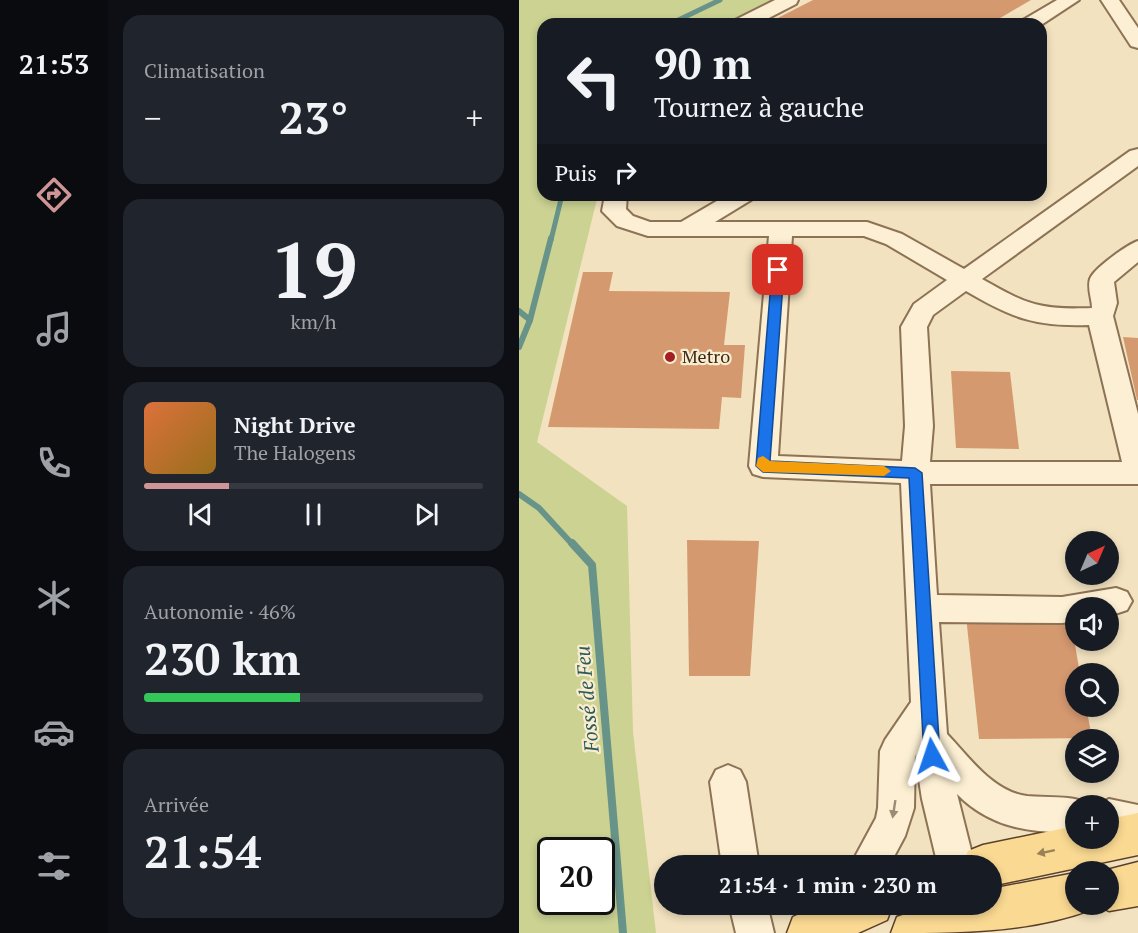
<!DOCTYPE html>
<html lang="fr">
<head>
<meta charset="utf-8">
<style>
	body { margin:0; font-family:"PT Serif",serif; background:#20242c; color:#f1f3f6; height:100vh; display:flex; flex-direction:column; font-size:22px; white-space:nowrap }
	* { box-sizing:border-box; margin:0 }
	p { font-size:20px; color:#9ea1a6 }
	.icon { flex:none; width:33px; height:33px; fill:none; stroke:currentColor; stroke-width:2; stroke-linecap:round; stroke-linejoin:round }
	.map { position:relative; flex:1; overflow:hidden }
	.panel { display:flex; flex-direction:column; gap:15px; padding:15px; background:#0d0f14; width:411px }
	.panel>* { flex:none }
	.top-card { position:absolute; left:18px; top:18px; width:510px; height:183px; border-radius:18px; box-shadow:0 3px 9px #0003; background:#171b24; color:#f1f3f6; overflow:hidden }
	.needle { width:39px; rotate:44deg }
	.tools { position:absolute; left:546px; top:531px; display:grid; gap:12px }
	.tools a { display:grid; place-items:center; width:54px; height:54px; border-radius:50%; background:#171b24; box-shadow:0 3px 9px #0003; font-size:30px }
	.speed { position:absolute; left:18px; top:837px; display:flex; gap:12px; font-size:30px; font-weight:700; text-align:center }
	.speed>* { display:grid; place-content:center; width:78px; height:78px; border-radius:50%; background:#171b24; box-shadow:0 3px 9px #0003; line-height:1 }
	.speed .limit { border:3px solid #111; border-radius:9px; background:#fff; color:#111 }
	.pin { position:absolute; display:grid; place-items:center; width:51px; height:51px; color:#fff; margin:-26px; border-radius:12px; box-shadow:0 3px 9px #0006 }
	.me { position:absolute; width:66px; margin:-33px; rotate:355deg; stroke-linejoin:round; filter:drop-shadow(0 0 4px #0008) }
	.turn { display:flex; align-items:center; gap:21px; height:126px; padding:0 18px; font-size:27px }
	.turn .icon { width:78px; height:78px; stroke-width:2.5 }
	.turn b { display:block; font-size:42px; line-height:51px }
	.then { display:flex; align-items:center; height:57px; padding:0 18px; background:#0003; gap:12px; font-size:22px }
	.big { font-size:45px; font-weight:700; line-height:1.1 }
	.panel .widget { flex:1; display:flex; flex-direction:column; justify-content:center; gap:9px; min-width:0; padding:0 21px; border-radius:18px; background:#20242c }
	.panel .dial { align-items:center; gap:0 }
	.dial b { font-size:78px; line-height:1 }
	.song { display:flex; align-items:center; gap:18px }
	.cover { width:72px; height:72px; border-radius:9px; background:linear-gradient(135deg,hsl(20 70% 55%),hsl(40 70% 35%)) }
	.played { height:6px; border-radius:3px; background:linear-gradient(90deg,#ce9496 25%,#363941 25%) }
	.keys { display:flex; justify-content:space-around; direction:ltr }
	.heat { display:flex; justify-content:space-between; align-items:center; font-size:33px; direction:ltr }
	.charge { height:9px; border-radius:4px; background:linear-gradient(90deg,#34c759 46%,#363941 0) }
	.trip { position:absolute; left:135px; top:855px; width:348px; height:60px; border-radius:30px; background:#171b24; box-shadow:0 3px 9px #0003; font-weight:700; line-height:60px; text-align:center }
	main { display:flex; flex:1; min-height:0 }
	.tab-bar { display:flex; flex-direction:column; width:108px; justify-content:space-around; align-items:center; background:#090b0e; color:#9ea1a6 }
	.tab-bar .icon { width:42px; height:42px }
	.tab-bar .on { color:#ce9496 }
	.tab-bar b { font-size:27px; color:#f1f3f6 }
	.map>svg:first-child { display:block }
	.green { fill:#cbd292; fill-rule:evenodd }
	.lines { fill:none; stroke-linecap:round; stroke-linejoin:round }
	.stream-far2 { stroke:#689388; stroke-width:5 }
	.stream-far1 { stroke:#689388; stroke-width:6 }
	.stream { stroke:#689388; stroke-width:8 }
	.building { fill:#d59970 }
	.minor-casing { stroke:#8d7255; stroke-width:4 }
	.major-casing { stroke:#5a402a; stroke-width:3 }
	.minor { fill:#fcefd3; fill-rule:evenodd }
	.major { fill:#fad992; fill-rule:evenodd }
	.oneway { fill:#9c8c77 }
	.oneway2 { fill:#9a8256 }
	.route { fill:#1a73e8; stroke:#114b97; stroke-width:1.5 }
	.slow { fill:#f59e0b }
	.poi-dot { fill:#a31f21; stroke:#f9eccf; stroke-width:2 }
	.labels { text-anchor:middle; stroke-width:4.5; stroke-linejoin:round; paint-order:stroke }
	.poi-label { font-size:18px; fill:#3b2a1b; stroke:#f9eccf; text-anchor:start }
	.water-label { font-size:20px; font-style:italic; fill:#295c59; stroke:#f9eccf }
</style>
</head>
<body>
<main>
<nav class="tab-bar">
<b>21:53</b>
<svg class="icon on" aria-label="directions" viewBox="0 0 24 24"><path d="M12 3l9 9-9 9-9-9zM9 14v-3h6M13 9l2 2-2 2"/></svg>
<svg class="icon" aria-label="music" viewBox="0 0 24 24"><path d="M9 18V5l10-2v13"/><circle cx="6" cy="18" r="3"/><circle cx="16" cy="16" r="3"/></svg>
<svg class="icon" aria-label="phone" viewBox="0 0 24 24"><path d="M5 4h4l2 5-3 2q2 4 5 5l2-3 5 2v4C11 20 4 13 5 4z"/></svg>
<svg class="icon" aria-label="climate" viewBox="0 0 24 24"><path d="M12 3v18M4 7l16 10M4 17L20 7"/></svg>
<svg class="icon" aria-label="car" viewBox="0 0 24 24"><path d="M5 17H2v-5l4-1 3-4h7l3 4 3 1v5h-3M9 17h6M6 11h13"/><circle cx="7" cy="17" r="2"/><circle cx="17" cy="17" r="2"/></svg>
<svg class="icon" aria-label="filters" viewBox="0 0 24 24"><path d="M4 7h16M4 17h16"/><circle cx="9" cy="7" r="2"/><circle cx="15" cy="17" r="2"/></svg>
</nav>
<section class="panel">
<div class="widget"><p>Climatisation</p>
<div class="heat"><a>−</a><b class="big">23°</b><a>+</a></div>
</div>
<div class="widget dial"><b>19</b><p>km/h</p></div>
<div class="widget">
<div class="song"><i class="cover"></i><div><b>Night Drive</b><p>The Halogens</p></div></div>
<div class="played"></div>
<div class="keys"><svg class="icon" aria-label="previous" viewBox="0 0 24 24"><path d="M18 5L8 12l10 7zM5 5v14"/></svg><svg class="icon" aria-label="pause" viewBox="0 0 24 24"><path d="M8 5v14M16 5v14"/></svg><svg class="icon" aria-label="next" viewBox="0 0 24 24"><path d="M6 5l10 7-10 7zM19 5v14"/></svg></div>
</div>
<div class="widget"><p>Autonomie · 46%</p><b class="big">230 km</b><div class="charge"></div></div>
<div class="widget"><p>Arrivée</p><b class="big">21:54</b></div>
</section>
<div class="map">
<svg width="619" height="933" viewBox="0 0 619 933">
	<rect width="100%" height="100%" fill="#f2e2bf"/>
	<path class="green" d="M0,0H252L205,24H24V195H79L18,442L108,506L114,732L137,933H0ZM32,850H82V902H32Z"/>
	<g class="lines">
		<g class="stream-far2">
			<path d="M151,24L201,0"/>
			<path d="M32,240L43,195"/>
		</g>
		<g class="stream-far1">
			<path d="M0,311L11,320"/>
			<path d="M0,347L11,320L32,238"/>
			<path d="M0,494L20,508L54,545"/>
		</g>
		<path class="stream" d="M53,543L73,565L104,933"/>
	</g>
	<g class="building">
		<path d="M294,0H512L471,24H247Z"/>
		<path d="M64,272H94L90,291L211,292L205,345H226L222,398L203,397L200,429L29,427Z"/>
		<path d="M604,337L619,338V400H618Z"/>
		<path d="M432,371L491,372L500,449L437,448Z"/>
		<path d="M168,540L240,541L231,676H170Z"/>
		<path d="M551,615L561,674H556V706H567L573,738L460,739L447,616Z"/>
	</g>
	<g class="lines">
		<defs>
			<g id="minor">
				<path d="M256,0H279L277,4L238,24H213L216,20Z"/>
				<path d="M538,0H560L522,25L501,24L504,20Z"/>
				<path d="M582,0H600L619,28V48L612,46Z"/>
				<path d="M619,149V166L463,279C509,305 520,310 573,308C573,299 568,288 571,279C574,269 609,244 619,241V262L595,282L598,303L594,316L619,414V484H411L418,595L543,597L597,588L608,592L613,601L608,610L590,616V608H556V621L543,623L420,622L428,734C450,757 474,792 508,796C529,798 550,795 569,803L570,806H556V832C512,834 470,827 438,794L456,866H419L403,799L396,754L395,808L386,836L370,866H331L357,818L359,808L361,751L366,740L392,702L382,483L244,477L234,474L230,466L250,236H129L98,226L83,211L86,195H108L107,209L114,216L131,222H162L208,195H235L232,200L196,222H348L383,234L445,269L611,151ZM273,236H345L367,244L428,280L395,304L382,327L386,426L383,461L259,456ZM447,291C493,318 516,327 570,325L603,462H411L414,426L408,327L414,315Z"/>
				<path d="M209,765L221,770L227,782L240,866H203L191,782L197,770Z"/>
				<path d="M590,799L619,805V841L590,833V806H577Z"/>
				<path d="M210,904H248L255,933H217Z"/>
			</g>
			<g id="major">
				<path d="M619,813V855L472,886V866H443L449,851L464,845L556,826V838H590V819Z"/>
				<path d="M619,862V906L590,911L575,904H590V872H580Z"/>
				<path d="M556,873V904H574L571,910C509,933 438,933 372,933L378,917L415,904H472V889Z"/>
				<path d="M302,904H374L368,920L339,933H268L274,917Z"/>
			</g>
		</defs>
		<use href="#minor" class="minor-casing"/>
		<use href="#major" class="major-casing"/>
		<use href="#minor" class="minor"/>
		<use href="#major" class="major"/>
	</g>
	<defs><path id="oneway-solid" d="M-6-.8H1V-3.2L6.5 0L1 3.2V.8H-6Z" transform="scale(1.5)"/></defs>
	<use class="oneway" href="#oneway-solid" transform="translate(375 809) rotate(99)"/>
	<use class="oneway2" href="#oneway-solid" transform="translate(527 852) rotate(168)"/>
	<path class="route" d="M259,267L265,270L251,461L396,468L403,473L421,756L419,761L413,764L407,761L405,756L390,478L244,472L237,466L253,270Z"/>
	<path class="slow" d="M244,456L251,461L365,466L372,471L365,476L244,472L237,466L239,458Z"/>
	<circle class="poi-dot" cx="151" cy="357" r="6"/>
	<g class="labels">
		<g class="poi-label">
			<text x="163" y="363">Metro</text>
		</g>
		<g class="water-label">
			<text transform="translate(68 699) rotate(-95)" y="7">Fossé de Feu</text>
		</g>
	</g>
</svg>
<div class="tools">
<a><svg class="needle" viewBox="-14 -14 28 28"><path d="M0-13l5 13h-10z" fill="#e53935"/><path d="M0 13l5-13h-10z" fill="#9ea1a6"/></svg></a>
<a><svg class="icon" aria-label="sound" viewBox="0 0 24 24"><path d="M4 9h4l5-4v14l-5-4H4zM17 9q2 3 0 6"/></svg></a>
<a><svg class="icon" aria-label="search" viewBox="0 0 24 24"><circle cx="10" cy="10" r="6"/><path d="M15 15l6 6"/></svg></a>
<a><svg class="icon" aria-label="layers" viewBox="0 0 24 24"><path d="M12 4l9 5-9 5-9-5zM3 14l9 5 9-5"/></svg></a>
<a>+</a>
<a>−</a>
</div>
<div class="speed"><div class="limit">20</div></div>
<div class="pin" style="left:259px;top:270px;background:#d93025"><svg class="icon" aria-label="arrive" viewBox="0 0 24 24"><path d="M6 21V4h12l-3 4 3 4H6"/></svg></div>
<svg class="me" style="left:413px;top:756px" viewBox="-20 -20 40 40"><path d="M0-17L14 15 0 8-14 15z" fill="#1a73e8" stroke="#fff" stroke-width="4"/></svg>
<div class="trip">21:54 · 1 min · 230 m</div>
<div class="top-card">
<div class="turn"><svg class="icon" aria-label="left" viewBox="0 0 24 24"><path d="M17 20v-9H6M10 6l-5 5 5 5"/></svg><div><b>90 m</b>Tournez à gauche</div></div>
<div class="then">Puis<svg class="icon" aria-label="right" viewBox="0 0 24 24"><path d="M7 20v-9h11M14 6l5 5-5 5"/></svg></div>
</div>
</div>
</main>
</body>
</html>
